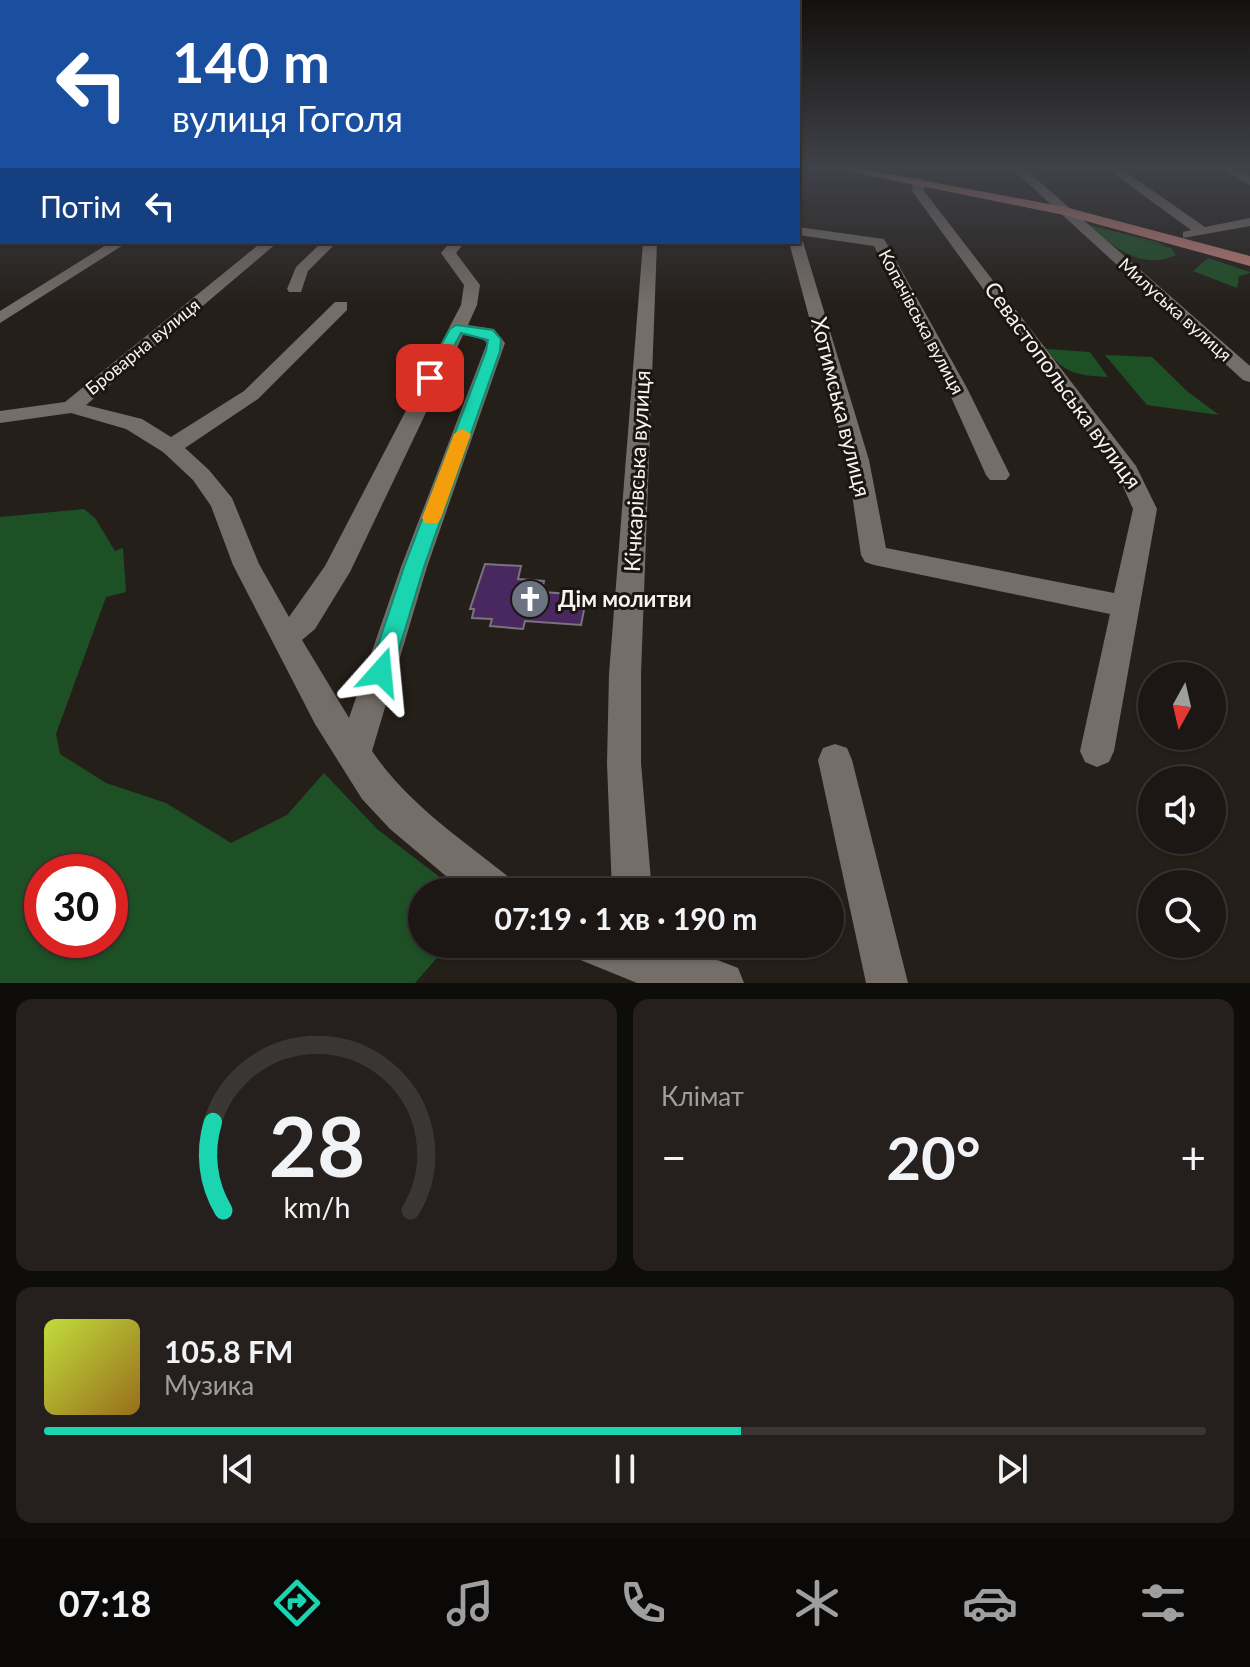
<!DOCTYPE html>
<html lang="uk">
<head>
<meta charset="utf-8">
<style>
	body { margin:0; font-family:Lato,sans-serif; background:#25201d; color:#f1f3f6; height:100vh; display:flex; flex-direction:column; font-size:30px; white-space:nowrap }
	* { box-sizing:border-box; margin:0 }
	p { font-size:26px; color:#a09fa0 }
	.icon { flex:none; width:44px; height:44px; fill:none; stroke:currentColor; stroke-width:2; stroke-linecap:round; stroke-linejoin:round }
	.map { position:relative; height:983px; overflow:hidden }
	.details { display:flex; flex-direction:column; gap:16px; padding:16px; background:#0f0d0b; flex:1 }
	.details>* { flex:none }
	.guide { position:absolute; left:0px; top:0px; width:800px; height:244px; box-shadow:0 2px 6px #0004,0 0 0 2px #3a3634; background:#1a4fa0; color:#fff; overflow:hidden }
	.needle { width:52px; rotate:188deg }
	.tools { position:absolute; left:1138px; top:662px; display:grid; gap:16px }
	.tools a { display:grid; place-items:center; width:88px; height:88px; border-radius:50%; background:#1c1714; box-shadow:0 2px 6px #0004,0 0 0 2px #3a3634; font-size:40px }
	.speed { position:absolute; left:24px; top:854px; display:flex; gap:16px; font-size:40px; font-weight:700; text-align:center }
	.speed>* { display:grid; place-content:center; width:104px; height:104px; border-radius:50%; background:#1c1714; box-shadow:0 2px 6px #0004,0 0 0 2px #3a3634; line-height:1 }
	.speed .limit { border:12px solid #d22; background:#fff; color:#111 }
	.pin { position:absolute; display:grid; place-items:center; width:68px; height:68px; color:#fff; margin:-34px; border-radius:16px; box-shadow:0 4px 12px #0006 }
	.me { position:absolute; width:88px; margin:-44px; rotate:18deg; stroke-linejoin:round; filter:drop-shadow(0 0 6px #0008) }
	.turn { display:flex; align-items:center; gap:28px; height:168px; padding:0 40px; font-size:36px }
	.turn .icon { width:104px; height:104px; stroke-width:2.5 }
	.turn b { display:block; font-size:56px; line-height:68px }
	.then { display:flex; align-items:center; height:76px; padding:0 40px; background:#0003; gap:16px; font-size:30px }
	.big { font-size:60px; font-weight:700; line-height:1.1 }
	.details .tile { flex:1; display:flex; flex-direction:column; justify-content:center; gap:12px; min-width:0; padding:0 28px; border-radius:16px; background:#25201d }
	.details .dial { align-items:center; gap:0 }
	.dial svg { height:208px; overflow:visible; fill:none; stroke:#3a3634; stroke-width:7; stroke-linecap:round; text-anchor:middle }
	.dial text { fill:#f1f3f6; stroke:none }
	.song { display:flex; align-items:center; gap:24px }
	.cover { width:96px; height:96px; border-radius:12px; background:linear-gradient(135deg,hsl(70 70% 55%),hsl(40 70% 35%)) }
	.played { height:8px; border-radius:4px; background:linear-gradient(90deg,#1bd5b1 60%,#3a3634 60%) }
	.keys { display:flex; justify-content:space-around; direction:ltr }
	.heat { display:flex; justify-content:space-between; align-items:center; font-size:44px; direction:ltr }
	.details .tiles { flex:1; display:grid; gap:16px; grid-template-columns:1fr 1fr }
	.tile:last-child { grid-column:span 2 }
	.trip { position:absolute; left:408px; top:878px; width:436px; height:80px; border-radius:40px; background:#1c1714; box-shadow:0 2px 6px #0004,0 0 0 2px #3a3634; font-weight:700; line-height:80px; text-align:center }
	.tabs { display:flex; height:128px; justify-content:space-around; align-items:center; background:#0b0908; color:#a09fa0 }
	.tabs .icon { width:56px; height:56px }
	.tabs .active { color:#1bd5b1 }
	.tabs b { font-size:36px; color:#f1f3f6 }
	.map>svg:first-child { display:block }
	.green { fill:#1e5026; fill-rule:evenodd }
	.building { fill:#49275f; stroke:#79747c; stroke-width:2 }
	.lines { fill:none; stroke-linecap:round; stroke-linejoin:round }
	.minor { fill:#756e68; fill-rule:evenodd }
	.major { fill:#c17f79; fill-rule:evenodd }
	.route { fill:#1bd5b1; stroke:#128a73; stroke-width:2 }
	.slow { fill:#f59e0b }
	.labels { text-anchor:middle; stroke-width:6; stroke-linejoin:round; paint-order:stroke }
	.far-street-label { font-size:18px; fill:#f7f3f0; stroke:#1b1611 }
	.street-label { font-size:22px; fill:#f7f3f0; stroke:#1b1611 }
	.poi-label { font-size:22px; font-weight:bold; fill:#f7f3f0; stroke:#1b1611; text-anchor:start }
</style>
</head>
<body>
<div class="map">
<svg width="1250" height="983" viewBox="0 0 1250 983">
	<rect width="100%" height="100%" fill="#251f1a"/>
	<g class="green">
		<path d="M1088,225L1157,242L1166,246L1126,236L1171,248L1176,255C1143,270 1117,250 1088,225Z"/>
		<path d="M1208,258L1250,272V273L1239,276L1237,288L1193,271Z"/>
		<path d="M1035,338L1047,349L1090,352L1108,377C1066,375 1063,370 1035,338Z"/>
		<path d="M1105,355L1152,357L1188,392L1219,415L1147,405Z"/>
		<path d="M84,509L95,518L115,551L123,548L126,592L106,597L56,734L60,754L106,783L166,803L231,843L287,815L324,773L377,829L459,892H422V944H449L415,983H0V517ZM110,872V940H42V872Z"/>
	</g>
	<path class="building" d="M485,564L521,566L518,579L544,581L542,592L587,595L581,625L525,621L523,629L490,626L492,619L472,618L474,609H470Z"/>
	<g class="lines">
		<g class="minor">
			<path d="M1011,168H1024L1250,366V382L1243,380Z"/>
			<path d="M1106,168H1120L1205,227L1250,218V226L1183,238V232L1191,230Z"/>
			<path d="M1220,168H1235L1250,176V185Z"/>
			<path d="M919,177L925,181L924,191L1136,466L1157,509L1114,751L1109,762L1097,767L1085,762L1080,751L1110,614L874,565L865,562L861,555L847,460L789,242H798V238L803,242L869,460L886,548L1114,593L1133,509L1117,473L912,191L913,181Z"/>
			<path d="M2,192V200L0,201V193Z"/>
			<path d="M0,224H2L0,233Z"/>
			<path d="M798,227L884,239L967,388L1010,475L1006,480H990L986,475L947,388L874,246L798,235Z"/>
			<path d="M111,242H128L0,323V311Z"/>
			<path d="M262,242H278L86,405L142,419L171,437L244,391L335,302H347V310L258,399L185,448L209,470L232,498L259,564L289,617L325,566L461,305L464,285L441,253L450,242H465L456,253L480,285L477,305L468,325L494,329L505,343L427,567L372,751C407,803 461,839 510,878L516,892H465L390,829L362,799L315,724L233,565L211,506L193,480L163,452L126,429L71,413L0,423V411L65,402ZM463,335L482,338L487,343L401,567L349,718L302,640L315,629L350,572Z"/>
			<path d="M322,242H337L308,271L301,292H289L287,289L296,267Z"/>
			<path d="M643,242H657L641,674V763L652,892H612L607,763L609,674Z"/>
			<path d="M835,744L847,748L852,760L908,983H866L818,760L823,748Z"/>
			<path d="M572,944C630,944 684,945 738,968L744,983H637L578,959Z"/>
		</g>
		<path class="major" d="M832,168H857L1065,207L1250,256V266L1064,215Z"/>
	</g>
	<linearGradient id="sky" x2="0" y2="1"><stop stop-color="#14110e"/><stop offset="0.55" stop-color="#404249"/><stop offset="1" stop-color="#404249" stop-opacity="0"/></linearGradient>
	<rect width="1250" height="306" fill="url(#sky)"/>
	<path class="route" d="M456,325L493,330L501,339L500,351L424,567L392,672L389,679L381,682L372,679L369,672L404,567L486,351L488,340L461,333L435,382H425L423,378L450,329Z"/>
	<path class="slow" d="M462,429L471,434L441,518L438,523H425L422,518L454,434Z"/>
	<defs>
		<symbol id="church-disc" viewBox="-11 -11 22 22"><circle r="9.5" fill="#6b7280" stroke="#1b1611"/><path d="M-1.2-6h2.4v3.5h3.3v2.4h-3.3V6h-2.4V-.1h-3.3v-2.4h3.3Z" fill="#fff"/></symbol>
	</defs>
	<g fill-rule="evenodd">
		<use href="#church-disc" x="508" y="577" width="44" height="44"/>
	</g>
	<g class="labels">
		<g class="far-street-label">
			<text transform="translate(1175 310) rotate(42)" y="6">Милуська вулиця</text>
			<text transform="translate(921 322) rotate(62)" y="6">Копачівська вулиця</text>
			<text transform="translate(143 347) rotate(-39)" y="6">Броварна вулиця</text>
		</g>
		<g class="street-label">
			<text transform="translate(1063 385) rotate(54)" y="8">Севастопольська вулиця</text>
			<text transform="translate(841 407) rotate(76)" y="8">Хотимська вулиця</text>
			<text transform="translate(637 471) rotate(-87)" y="8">Кічкарівська вулиця</text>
		</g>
		<g class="poi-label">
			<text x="558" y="607">Дім молитви</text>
		</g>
	</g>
</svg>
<div class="tools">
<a><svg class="needle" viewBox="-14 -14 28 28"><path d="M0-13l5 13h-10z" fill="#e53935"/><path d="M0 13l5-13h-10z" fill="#a09fa0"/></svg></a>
<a><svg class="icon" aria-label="sound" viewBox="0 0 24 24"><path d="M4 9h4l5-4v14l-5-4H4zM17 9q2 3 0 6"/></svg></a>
<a><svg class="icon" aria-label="search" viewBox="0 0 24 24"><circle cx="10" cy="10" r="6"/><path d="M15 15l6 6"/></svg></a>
</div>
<div class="speed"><div class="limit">30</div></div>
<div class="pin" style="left:430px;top:378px;background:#d93025"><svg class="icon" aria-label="arrive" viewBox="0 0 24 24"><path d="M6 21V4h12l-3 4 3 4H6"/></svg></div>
<svg class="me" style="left:381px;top:672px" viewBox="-20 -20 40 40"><path d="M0-17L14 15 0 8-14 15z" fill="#1bd5b1" stroke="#fff" stroke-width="4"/></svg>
<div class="trip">07:19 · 1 хв · 190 m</div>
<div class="guide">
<div class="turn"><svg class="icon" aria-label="left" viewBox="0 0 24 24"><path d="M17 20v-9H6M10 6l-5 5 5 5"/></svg><div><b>140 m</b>вулиця Гоголя</div></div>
<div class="then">Потім<svg class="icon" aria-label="left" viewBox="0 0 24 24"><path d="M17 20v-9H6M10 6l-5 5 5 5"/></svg></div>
</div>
</div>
<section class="details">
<div class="tiles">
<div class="tile dial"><svg viewBox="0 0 100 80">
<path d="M14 69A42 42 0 1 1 86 69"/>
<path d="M14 69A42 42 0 0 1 10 35" stroke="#1bd5b1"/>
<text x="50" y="56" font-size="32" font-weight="700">28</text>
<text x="50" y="72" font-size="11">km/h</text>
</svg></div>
<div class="tile"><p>Клімат</p>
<div class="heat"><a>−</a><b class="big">20°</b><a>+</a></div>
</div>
<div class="tile">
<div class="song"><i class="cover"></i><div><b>105.8 FM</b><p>Музика</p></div></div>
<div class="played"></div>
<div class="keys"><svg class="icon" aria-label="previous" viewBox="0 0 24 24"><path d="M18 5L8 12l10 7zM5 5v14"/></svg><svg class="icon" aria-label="pause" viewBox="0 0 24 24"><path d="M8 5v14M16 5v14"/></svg><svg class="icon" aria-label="next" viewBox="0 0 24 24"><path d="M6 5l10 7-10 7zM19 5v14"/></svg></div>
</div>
</div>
</section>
<nav class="tabs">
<b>07:18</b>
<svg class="icon active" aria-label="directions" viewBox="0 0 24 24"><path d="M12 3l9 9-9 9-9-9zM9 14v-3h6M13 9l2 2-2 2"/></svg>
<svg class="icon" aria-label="music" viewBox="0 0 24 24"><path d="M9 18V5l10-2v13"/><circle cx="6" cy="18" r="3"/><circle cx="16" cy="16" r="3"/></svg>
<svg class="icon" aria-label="phone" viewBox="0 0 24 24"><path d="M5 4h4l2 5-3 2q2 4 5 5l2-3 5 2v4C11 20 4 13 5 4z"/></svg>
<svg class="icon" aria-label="climate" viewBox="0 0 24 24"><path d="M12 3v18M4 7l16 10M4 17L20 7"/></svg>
<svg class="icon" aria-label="car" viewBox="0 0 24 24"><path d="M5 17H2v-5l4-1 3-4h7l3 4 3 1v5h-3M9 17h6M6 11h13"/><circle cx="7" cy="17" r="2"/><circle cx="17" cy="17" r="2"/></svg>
<svg class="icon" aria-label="filters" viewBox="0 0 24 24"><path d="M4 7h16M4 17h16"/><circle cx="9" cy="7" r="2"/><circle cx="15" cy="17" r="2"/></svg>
</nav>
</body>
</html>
